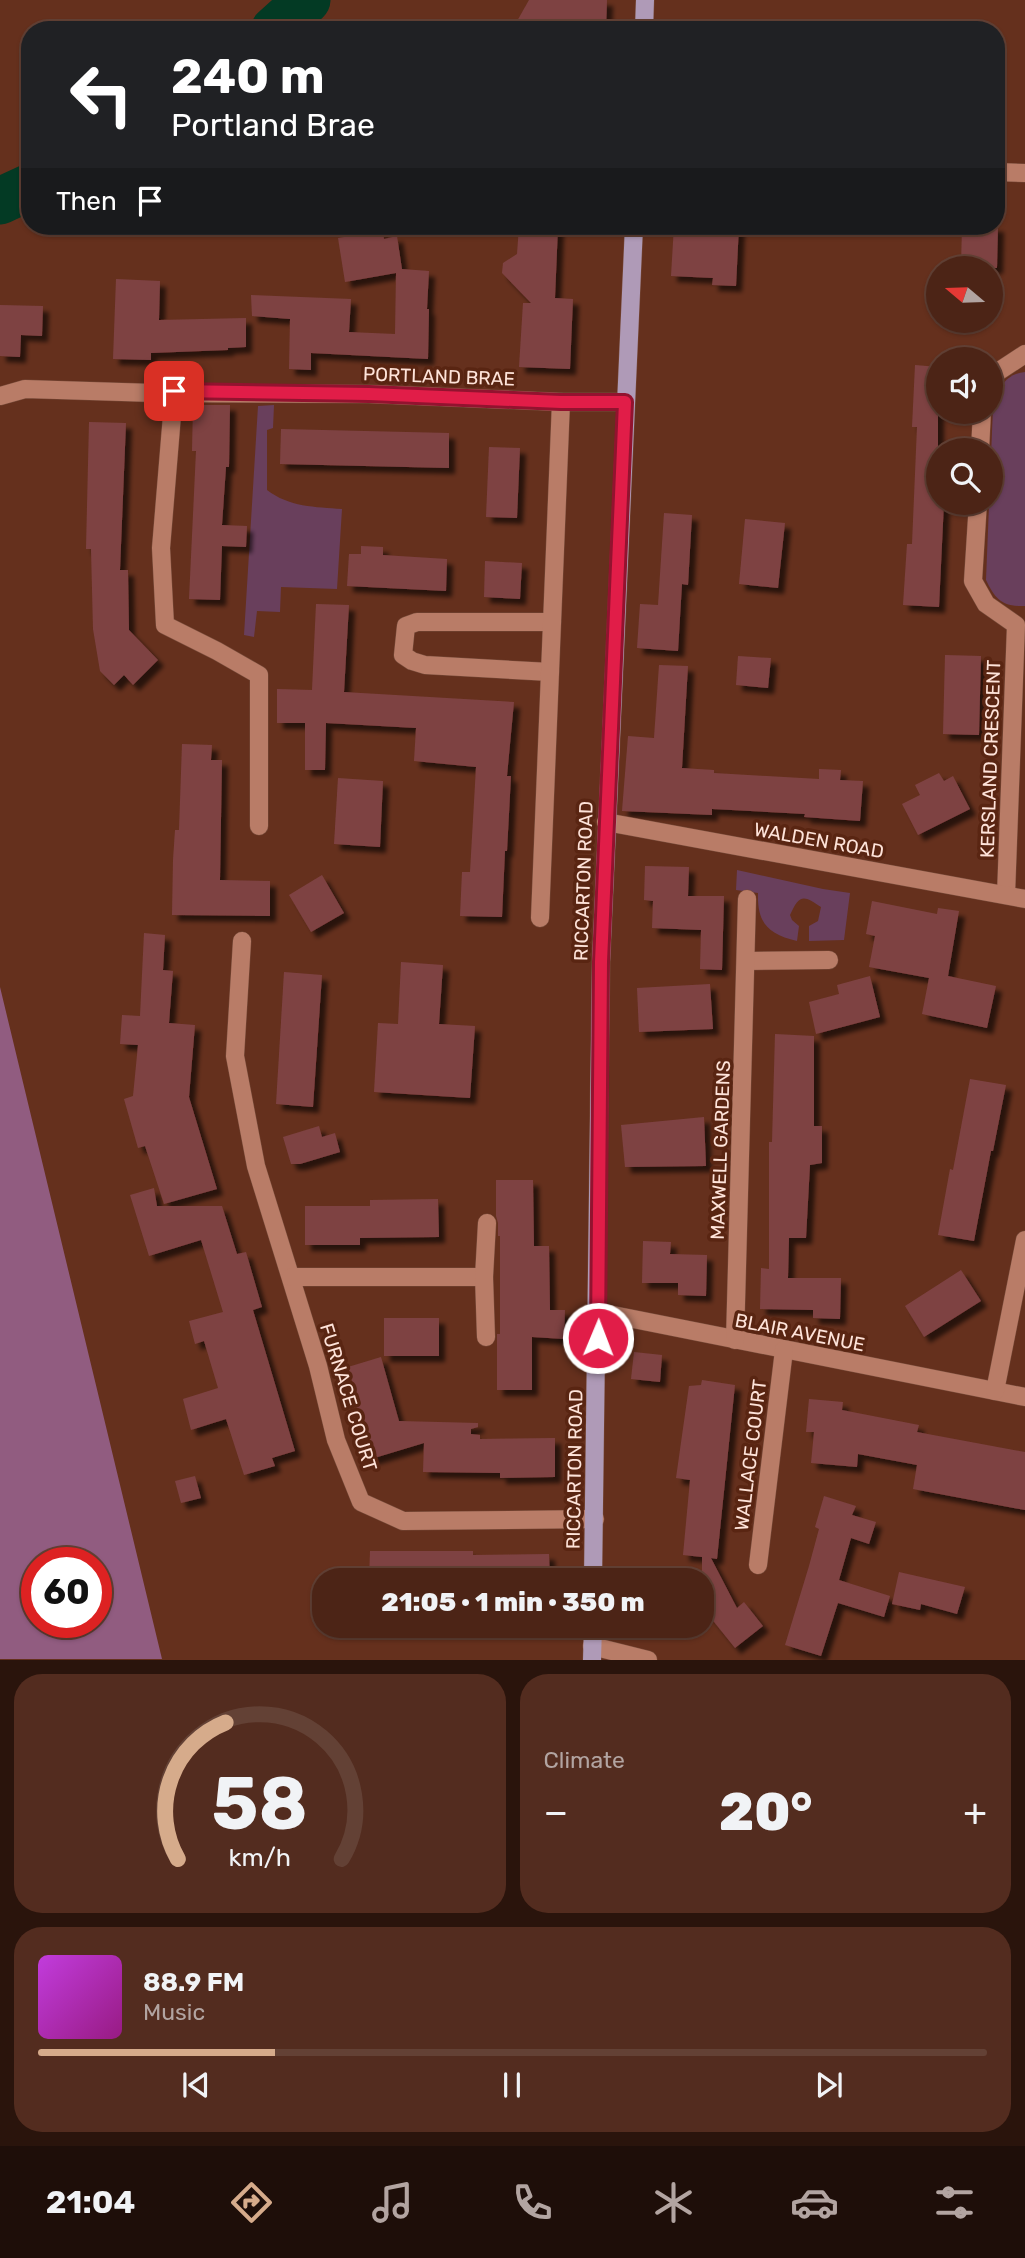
<!DOCTYPE html>
<html lang="en">
<head>
<meta charset="utf-8">
<style>
	body { margin:0; font-family:Rubik,sans-serif; background:#532c1f; color:#f1f3f6; height:100vh; display:flex; flex-direction:column; font-size:26px; white-space:nowrap }
	* { box-sizing:border-box; margin:0 }
	p { font-size:23px; color:#b2a4a1 }
	.icon { flex:none; width:38px; height:38px; fill:none; stroke:currentColor; stroke-width:2; stroke-linecap:round; stroke-linejoin:round }
	.map { position:relative; height:1660px; overflow:hidden }
	.drawer { display:flex; flex-direction:column; gap:14px; padding:14px; background:#2a140c; flex:1 }
	.drawer>* { flex:none }
	.banner { position:absolute; left:21px; top:21px; width:984px; height:214px; border-radius:28px; box-shadow:0 2px 5px #0004,0 0 0 2px #634135; background:#202124; color:#fff; overflow:hidden }
	.needle { width:46px; rotate:289deg }
	.buttons { position:absolute; left:926px; top:256px; display:grid; gap:14px }
	.buttons a { display:grid; place-items:center; width:77px; height:77px; border-radius:50%; background:#4c2416; box-shadow:0 2px 5px #0004,0 0 0 2px #634135; font-size:35px }
	.speed { position:absolute; left:21px; top:1547px; display:flex; gap:14px; font-size:35px; font-weight:700; text-align:center }
	.speed>* { display:grid; place-content:center; width:91px; height:91px; border-radius:50%; background:#4c2416; box-shadow:0 2px 5px #0004,0 0 0 2px #634135; line-height:1 }
	.speed .limit { border:10px solid #d22; background:#fff; color:#111 }
	.pin { position:absolute; display:grid; place-items:center; width:60px; height:60px; color:#fff; margin:-30px; border-radius:14px; box-shadow:0 4px 10px #0006 }
	.me { position:absolute; width:77px; margin:-38px; rotate:1deg; stroke-linejoin:round; filter:drop-shadow(0 0 5px #0008) }
	.turn { display:flex; align-items:center; gap:24px; height:147px; padding:0 35px; font-size:32px }
	.turn .icon { width:91px; height:91px; stroke-width:2.5 }
	.turn b { display:block; font-size:49px; line-height:60px }
	.then { display:flex; align-items:center; height:66px; padding:0 35px; background:#0003; gap:14px; font-size:26px }
	.big { font-size:52px; font-weight:800; line-height:1.1 }
	.drawer .tile { flex:1; display:flex; flex-direction:column; justify-content:center; gap:10px; min-width:0; padding:0 24px; border-radius:28px; background:#532c1f }
	.drawer .dial { align-items:center; gap:0 }
	.dial svg { height:182px; overflow:visible; fill:none; stroke:#634135; stroke-width:7; stroke-linecap:round; text-anchor:middle }
	.dial text { fill:#f1f3f6; stroke:none }
	.song { display:flex; align-items:center; gap:21px }
	.cover { width:84px; height:84px; border-radius:10px; background:linear-gradient(135deg,hsl(290 70% 55%),hsl(310 70% 35%)) }
	.played { height:7px; border-radius:4px; background:linear-gradient(90deg,#d6ab8b 25%,#634135 25%) }
	.keys { display:flex; justify-content:space-around; direction:ltr }
	.heat { display:flex; justify-content:space-between; align-items:center; font-size:38px; direction:ltr }
	.drawer .tiles { flex:1; display:grid; gap:14px; grid-template-columns:1fr 1fr }
	.tile:last-child { grid-column:span 2 }
	.trip { position:absolute; left:312px; top:1568px; width:402px; height:70px; border-radius:28px; background:#4c2416; box-shadow:0 2px 5px #0004,0 0 0 2px #634135; font-weight:800; line-height:70px; text-align:center }
	.tab-bar { display:flex; height:112px; justify-content:space-around; align-items:center; background:#1e0e09; color:#b2a4a1 }
	.tab-bar .icon { width:49px; height:49px }
	.tab-bar .selected { color:#d6ab8b }
	.tab-bar b { font-size:32px; color:#f1f3f6 }
	.map>svg:first-child { display:block }
	.green { fill:#693f5c }
	.forest { fill:#915c80; fill-rule:evenodd }
	.lines { fill:none; stroke-linecap:round; stroke-linejoin:round }
	.river { stroke:#033a24; stroke-width:47 }
	.building { fill:#7e4243; filter:url(#shadow) }
	.minor-casing { stroke:#774b3a; stroke-width:19 }
	.major-casing { stroke:#774b3a; stroke-width:19 }
	.minor { stroke:#b97c67; stroke-width:18 }
	.major { stroke:#af9ab7; stroke-width:18 }
	.route-casing { stroke:#92132f; stroke-width:18 }
	.route { stroke:#e11d48; stroke-width:12 }
	.labels { text-anchor:middle; stroke-width:7; stroke-linejoin:round; paint-order:stroke }
	.street-label { font-size:19px; fill:#fee3d9; stroke:#592512 }
</style>
</head>
<body>
<div class="map">
<svg width="1025" height="1660" viewBox="0 0 1025 1660">
	<defs>
		<filter id="shadow"><feDropShadow dx="6" dy="6" stdDeviation="2" flood-color="#0009"/></filter>
	</defs>
	<rect width="100%" height="100%" fill="#65301d"/>
	<g class="green">
		<path d="M1025,372V606C1002,607 995,599 986,580L993,407C998,389 1005,374 1025,372Z"/>
		<path d="M274,405L273,428L267,430V490C289,507 315,507 342,509L337,589L281,587L280,612L257,611L254,637L244,635L258,406Z"/>
		<path d="M737,870L823,889L850,893L844,940L809,941V926L818,921L821,907C803,894 799,895 790,915L792,920L799,926L797,941C769,934 757,924 758,893L736,890Z"/>
	</g>
	<path class="forest" d="M0,987L162,1659H0ZM37,1563H96V1622H37Z"/>
	<g class="lines">
		<g class="river">
			<path d="M274,30L307,0"/>
			<path d="M0,201L30,187"/>
		</g>
	</g>
	<g class="building">
		<path d="M529,0H607L606,30H512Z"/>
		<path d="M519,226L558,227L555,298L573,299L570,369L519,367L523,303H531L502,273L503,263L517,254Z"/>
		<path d="M674,226H739L736,286L712,285L713,278L671,276Z"/>
		<path d="M962,226H998L997,268H961Z"/>
		<path d="M383,231L384,239L397,236L402,269L429,271L427,309H429L428,359L311,353V370L289,369L290,319L252,316L251,295L351,299L349,332L395,334L396,273L345,282L338,238Z"/>
		<path d="M116,279L160,281L159,320L246,318V347L228,348V350L151,353V360L113,359Z"/>
		<path d="M0,305L43,306L42,336L21,335L20,357L0,356Z"/>
		<path d="M915,365L938,367V502H944L939,607L903,605L907,544H912L917,427H912Z"/>
		<path d="M193,405H230L229,467H226L222,525L247,526L246,547L222,546L220,600L189,599L196,451H192Z"/>
		<path d="M89,422L126,423L120,570H128L129,630L158,660L133,685L124,675L114,685L100,671L93,629L91,549H86Z"/>
		<path d="M281,429L449,433V468L280,464Z"/>
		<path d="M489,447L520,448L517,518L486,517Z"/>
		<path d="M664,513L692,515L688,585L682,584L678,651L637,648L640,604L658,605Z"/>
		<path d="M745,519L785,523L778,588L739,584Z"/>
		<path d="M361,546L383,547V555L447,559L446,591L347,586L349,554H361Z"/>
		<path d="M485,561L522,563L520,599L484,597Z"/>
		<path d="M316,604L349,605L344,692L514,702L507,776H511L507,851H505L502,917L460,916L462,872H470L476,767L414,761L416,728L326,723L325,770H305V723H277V689L312,690Z"/>
		<path d="M945,655L981,656L979,735L943,734Z"/>
		<path d="M738,656L771,658L768,688L736,685Z"/>
		<path d="M659,665L688,666L682,768L714,770V773L819,779V769L841,770L840,780L863,781L860,821L804,817L805,814L712,809V815L622,811L628,736L654,738Z"/>
		<path d="M182,744L212,745L211,760H222L220,880L270,881V916L172,915L173,860L175,830H179Z"/>
		<path d="M939,773L944,781L953,776L970,809L918,835L902,804L920,795L915,785Z"/>
		<path d="M338,778L383,781L380,847L334,844Z"/>
		<path d="M645,866L689,867L688,896H724L722,970L700,969L701,930L652,928L653,901L644,900Z"/>
		<path d="M322,875L344,913L311,932L289,895Z"/>
		<path d="M872,901L937,914L938,908L959,911L948,976L996,986L987,1028L922,1014L929,978L869,967L875,936L866,934Z"/>
		<path d="M144,933L165,935L163,970L173,971L169,1023L195,1025L189,1097L217,1189L164,1204L145,1146L138,1148L124,1099L133,1096L138,1045L120,1044L122,1015L140,1016Z"/>
		<path d="M401,962L443,965L439,1024L475,1026L470,1098L374,1092L378,1023L398,1024Z"/>
		<path d="M284,972L322,975L313,1107L276,1104Z"/>
		<path d="M870,976L880,1017L816,1034L809,1002L839,994L837,985Z"/>
		<path d="M710,984L713,1029L639,1032L637,988Z"/>
		<path d="M775,1034L814,1036V1126H822V1163L810,1165L806,1238H789L788,1278H841L840,1319L813,1318V1310L760,1309L761,1268L769,1269V1142H772Z"/>
		<path d="M970,1079L1006,1085L993,1151H991L974,1241L938,1235L950,1169L953,1170Z"/>
		<path d="M704,1117L706,1166L625,1167L621,1125Z"/>
		<path d="M319,1126L322,1137L335,1133L340,1152L300,1164H291L283,1137Z"/>
		<path d="M496,1180H533L534,1246H549L550,1310H565L564,1339L532,1337V1390H497V1334H500V1236H498V1223L496,1216Z"/>
		<path d="M154,1188L157,1206H222L237,1254L246,1252L262,1307L253,1310L295,1451L272,1458L275,1466L244,1475L226,1419L191,1430L183,1399L218,1388L204,1341L195,1344L189,1321L223,1312L201,1240L149,1256L130,1195Z"/>
		<path d="M438,1199L439,1237L360,1238V1245H305V1206H370V1200Z"/>
		<path d="M643,1241L671,1242L670,1254L707,1255L706,1296L678,1295V1283H642Z"/>
		<path d="M961,1270L981,1301L924,1337L905,1306Z"/>
		<rect x="384" y="1318" width="55" height="38"/>
		<path d="M634,1352L662,1355L660,1382L631,1379Z"/>
		<path d="M381,1357L399,1421L478,1423V1427L471,1429V1434L480,1435V1439L555,1438V1477L500,1478V1473L423,1472L424,1443L371,1459L351,1388H354L348,1367Z"/>
		<path d="M702,1380L735,1385L717,1559L711,1558L737,1608L744,1602L763,1626L735,1648L702,1607V1557L683,1555L690,1480L676,1478L689,1386L701,1385Z"/>
		<path d="M809,1399L843,1402L842,1410L919,1425L917,1432L1025,1452V1510L913,1489L917,1465L858,1454L857,1467L811,1463L814,1432H806Z"/>
		<path d="M195,1476L201,1498L181,1503L175,1481Z"/>
		<path d="M824,1496L856,1506L852,1515L876,1522L869,1544L851,1538L839,1580L890,1596L884,1617L838,1603L821,1656L785,1645L809,1566L819,1529L815,1527Z"/>
		<path d="M370,1551H473V1555L549,1554L550,1580H369Z"/>
		<path d="M899,1572L965,1587L957,1614L921,1604L920,1610L892,1604Z"/>
	</g>
	<g class="lines">
		<defs>
			<g id="minor">
				<path d="M996,172L1025,173"/>
				<path d="M990,380L993,375L1025,354"/>
				<path d="M174,391L161,548L165,625L217,651L259,675V826"/>
				<path d="M0,396L25,389L154,393L369,394L561,402H625"/>
				<path d="M980,450L982,411"/>
				<path d="M978,502L973,581L986,604L1016,625L1006,895"/>
				<path d="M550,672L425,665L412,661L403,655L406,626L417,622H552"/>
				<path d="M606,822L1025,899"/>
				<path d="M540,918L561,402"/>
				<path d="M242,941L235,1056L256,1166L318,1366L336,1440L361,1502L403,1521L595,1519"/>
				<path d="M746,961L829,960"/>
				<path d="M291,1277H484"/>
				<path d="M598,1312L1025,1397"/>
				<path d="M486,1337L484,1277L487,1223"/>
				<path d="M735,1340L747,899"/>
				<path d="M995,1391L1025,1240"/>
				<path d="M758,1565L784,1350"/>
				<path d="M592,1646L648,1660"/>
			</g>
			<g id="major">
				<path d="M644,30L645,0"/>
				<path d="M593,1580L601,962L634,226"/>
				<path d="M592,1660L593,1626"/>
			</g>
		</defs>
		<use href="#minor" class="minor-casing"/>
		<use href="#major" class="major-casing"/>
		<use href="#minor" class="minor"/>
		<use href="#major" class="major"/>
	</g>
	<g class="lines">
		<defs>
			<path id="route" d="M174,391L369,394L561,402H625L601,962L598,1338"/>
		</defs>
		<use href="#route" class="route-casing"/>
		<use href="#route" class="route"/>
	</g>
	<g class="labels">
		<g class="street-label">
			<text transform="translate(439 376) rotate(2)" y="7">PORTLAND BRAE</text>
			<text transform="translate(990 759) rotate(-88)" y="7">KERSLAND CRESCENT</text>
			<text transform="translate(819 840) rotate(10)" y="7">WALDEN ROAD</text>
			<text transform="translate(583 881) rotate(-88)" y="7">RICCARTON ROAD</text>
			<text transform="translate(720 1150) rotate(-88)" y="7">MAXWELL GARDENS</text>
			<text transform="translate(800 1332) rotate(11)" y="7">BLAIR AVENUE</text>
			<text transform="translate(349 1397) rotate(73)" y="7">FURNACE COURT</text>
			<text transform="translate(750 1455) rotate(-83)" y="7">WALLACE COURT</text>
			<text transform="translate(574 1469) rotate(-89)" y="7">RICCARTON ROAD</text>
		</g>
	</g>
</svg>
<div class="buttons">
<a><svg class="needle" viewBox="-14 -14 28 28"><path d="M0-13l5 13h-10z" fill="#e53935"/><path d="M0 13l5-13h-10z" fill="#b2a4a1"/></svg></a>
<a><svg class="icon" aria-label="sound" viewBox="0 0 24 24"><path d="M4 9h4l5-4v14l-5-4H4zM17 9q2 3 0 6"/></svg></a>
<a><svg class="icon" aria-label="search" viewBox="0 0 24 24"><circle cx="10" cy="10" r="6"/><path d="M15 15l6 6"/></svg></a>
</div>
<div class="speed"><div class="limit">60</div></div>
<div class="pin" style="left:174px;top:391px;background:#d93025"><svg class="icon" aria-label="arrive" viewBox="0 0 24 24"><path d="M6 21V4h12l-3 4 3 4H6"/></svg></div>
<svg class="me" style="left:598px;top:1338px" viewBox="-20 -20 40 40"><circle r="17" fill="#e11d48" stroke="#fff" stroke-width="3"/><path d="M0-11L8 9 0 5-8 9z" fill="#fff"/></svg>
<div class="trip">21:05 · 1 min · 350 m</div>
<div class="banner">
<div class="turn"><svg class="icon" aria-label="left" viewBox="0 0 24 24"><path d="M17 20v-9H6M10 6l-5 5 5 5"/></svg><div><b>240 m</b>Portland Brae</div></div>
<div class="then">Then<svg class="icon" aria-label="arrive" viewBox="0 0 24 24"><path d="M6 21V4h12l-3 4 3 4H6"/></svg></div>
</div>
</div>
<section class="drawer">
<div class="tiles">
<div class="tile dial"><svg viewBox="0 0 100 80">
<path d="M14 69A42 42 0 1 1 86 69"/>
<path d="M14 69A42 42 0 0 1 35 9" stroke="#d6ab8b"/>
<text x="50" y="56" font-size="32" font-weight="700">58</text>
<text x="50" y="72" font-size="11">km/h</text>
</svg></div>
<div class="tile"><p>Climate</p>
<div class="heat"><a>−</a><b class="big">20°</b><a>+</a></div>
</div>
<div class="tile">
<div class="song"><i class="cover"></i><div><b>88.9 FM</b><p>Music</p></div></div>
<div class="played"></div>
<div class="keys"><svg class="icon" aria-label="previous" viewBox="0 0 24 24"><path d="M18 5L8 12l10 7zM5 5v14"/></svg><svg class="icon" aria-label="pause" viewBox="0 0 24 24"><path d="M8 5v14M16 5v14"/></svg><svg class="icon" aria-label="next" viewBox="0 0 24 24"><path d="M6 5l10 7-10 7zM19 5v14"/></svg></div>
</div>
</div>
</section>
<nav class="tab-bar">
<b>21:04</b>
<svg class="icon selected" aria-label="directions" viewBox="0 0 24 24"><path d="M12 3l9 9-9 9-9-9zM9 14v-3h6M13 9l2 2-2 2"/></svg>
<svg class="icon" aria-label="music" viewBox="0 0 24 24"><path d="M9 18V5l10-2v13"/><circle cx="6" cy="18" r="3"/><circle cx="16" cy="16" r="3"/></svg>
<svg class="icon" aria-label="phone" viewBox="0 0 24 24"><path d="M5 4h4l2 5-3 2q2 4 5 5l2-3 5 2v4C11 20 4 13 5 4z"/></svg>
<svg class="icon" aria-label="climate" viewBox="0 0 24 24"><path d="M12 3v18M4 7l16 10M4 17L20 7"/></svg>
<svg class="icon" aria-label="car" viewBox="0 0 24 24"><path d="M5 17H2v-5l4-1 3-4h7l3 4 3 1v5h-3M9 17h6M6 11h13"/><circle cx="7" cy="17" r="2"/><circle cx="17" cy="17" r="2"/></svg>
<svg class="icon" aria-label="filters" viewBox="0 0 24 24"><path d="M4 7h16M4 17h16"/><circle cx="9" cy="7" r="2"/><circle cx="15" cy="17" r="2"/></svg>
</nav>
</body>
</html>
